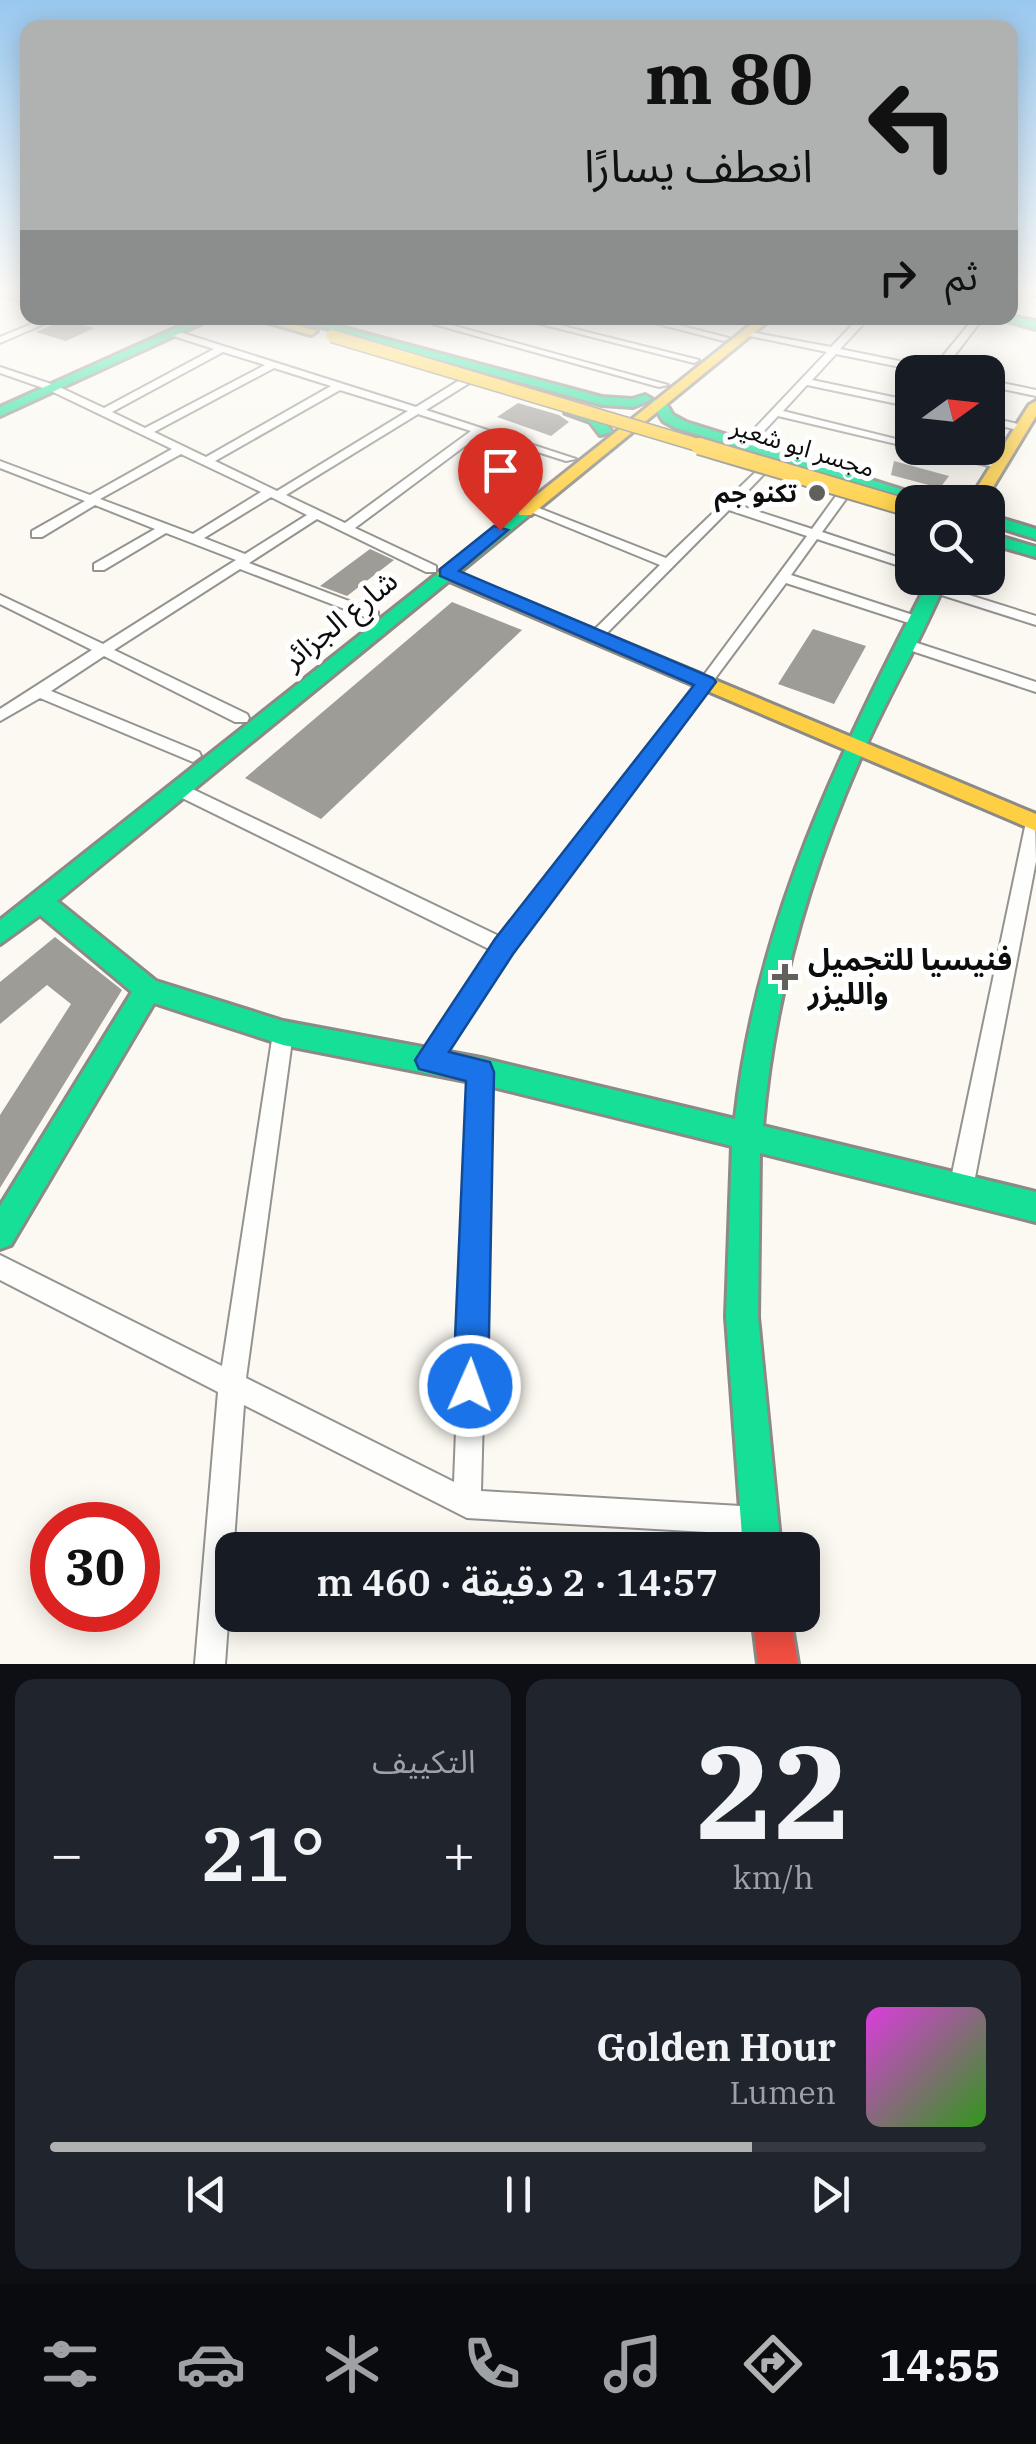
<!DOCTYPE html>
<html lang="ar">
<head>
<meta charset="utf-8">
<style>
	body { margin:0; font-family:"IBM Plex Serif","Noto Sans Arabic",serif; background:#20242c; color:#f1f3f6; direction:rtl; height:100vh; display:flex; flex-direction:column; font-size:38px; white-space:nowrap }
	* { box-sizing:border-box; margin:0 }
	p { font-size:32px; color:#9ea1a6 }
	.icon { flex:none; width:55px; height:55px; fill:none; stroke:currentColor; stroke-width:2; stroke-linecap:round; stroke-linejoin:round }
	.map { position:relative; height:1664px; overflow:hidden; direction:ltr }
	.details { display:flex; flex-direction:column; gap:15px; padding:15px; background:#0d0f14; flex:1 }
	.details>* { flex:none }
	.guide { position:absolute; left:20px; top:20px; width:998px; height:305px; border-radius:20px; box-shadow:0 5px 25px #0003; direction:rtl; background:#b0b1b1; color:#111; overflow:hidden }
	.needle { width:65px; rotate:75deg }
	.controls { position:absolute; left:895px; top:355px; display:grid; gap:20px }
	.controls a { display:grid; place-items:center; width:110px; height:110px; border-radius:20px; background:#171b24; box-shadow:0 5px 25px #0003; font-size:50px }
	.speed { position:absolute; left:30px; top:1502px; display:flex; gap:20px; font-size:50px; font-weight:700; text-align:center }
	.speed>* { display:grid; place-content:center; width:130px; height:130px; border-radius:50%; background:#171b24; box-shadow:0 5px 25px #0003; line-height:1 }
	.speed .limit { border:15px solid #d22; background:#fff; color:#111 }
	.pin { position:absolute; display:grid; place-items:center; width:85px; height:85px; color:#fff; margin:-102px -42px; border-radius:50% 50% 50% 0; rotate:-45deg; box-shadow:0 0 10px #0007 }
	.pin .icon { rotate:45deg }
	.me { position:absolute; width:110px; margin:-55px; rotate:2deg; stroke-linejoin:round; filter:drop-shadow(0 0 8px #0008) }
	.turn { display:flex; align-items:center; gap:35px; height:210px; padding:0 40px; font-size:45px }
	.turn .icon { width:130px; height:130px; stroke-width:2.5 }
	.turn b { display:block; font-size:70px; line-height:85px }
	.then { display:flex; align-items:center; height:95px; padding:0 40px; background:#0003; gap:20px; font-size:38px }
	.big { font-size:75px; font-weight:600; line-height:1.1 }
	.details .card { flex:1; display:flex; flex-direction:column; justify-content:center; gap:15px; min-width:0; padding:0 35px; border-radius:20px; background:#20242c }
	.details .dial { align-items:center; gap:0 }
	.dial b { font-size:130px; line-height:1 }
	.song { display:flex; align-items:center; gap:30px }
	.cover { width:120px; height:120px; border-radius:15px; background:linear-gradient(135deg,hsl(300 70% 55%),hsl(110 70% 35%)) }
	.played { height:10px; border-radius:5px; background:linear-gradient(90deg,#b0b1b1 75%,#363941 75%) }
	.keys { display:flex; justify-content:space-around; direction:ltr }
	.heat { display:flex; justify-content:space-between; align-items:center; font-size:55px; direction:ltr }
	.details .tiles { flex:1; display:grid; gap:15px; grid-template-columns:1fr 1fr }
	.card:last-child { grid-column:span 2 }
	.trip { position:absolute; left:215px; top:1532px; width:605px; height:100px; border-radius:20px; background:#171b24; box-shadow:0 5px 25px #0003; font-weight:600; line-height:100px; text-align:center; direction:rtl }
	.menu { display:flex; height:160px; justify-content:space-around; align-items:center; background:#090b0e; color:#9ea1a6 }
	.menu .icon { width:70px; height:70px }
	.menu .selected { color:#b0b1b1 }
	.menu b { font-size:45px; color:#f1f3f6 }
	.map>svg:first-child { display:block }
	.building { fill:#9e9c97 }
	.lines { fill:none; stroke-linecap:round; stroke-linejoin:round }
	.street-casing { stroke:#949390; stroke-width:4 }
	.fast-casing { stroke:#8b8a86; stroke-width:6 }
	.slow-casing { stroke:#8b8a86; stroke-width:6 }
	.jam-casing { stroke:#8b8a86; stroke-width:6 }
	.street { fill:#fefefd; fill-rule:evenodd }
	.fast { fill:#16e098; fill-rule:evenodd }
	.slow { fill:#ffcf43; fill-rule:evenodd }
	.jam { fill:#f24e42; fill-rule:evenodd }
	.slow-bridge-far1-casing { stroke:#8b8a86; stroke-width:15; stroke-linecap:butt }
	.slow-bridge-casing { stroke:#8b8a86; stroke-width:20; stroke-linecap:butt }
	.slow-bridge-far1 { stroke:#ffcf43; stroke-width:12 }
	.slow-bridge { stroke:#ffcf43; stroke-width:16 }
	.route { fill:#1a73e8; stroke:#114b97; stroke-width:2.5 }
	.poi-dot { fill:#60605d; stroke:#fff; stroke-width:4 }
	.labels { text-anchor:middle; stroke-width:10; stroke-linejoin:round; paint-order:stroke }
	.far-street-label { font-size:25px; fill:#0d0d0d; stroke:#fff }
	.far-poi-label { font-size:25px; font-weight:bold; fill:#0d0d0d; stroke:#fff; text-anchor:end }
	.street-label { font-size:30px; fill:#0d0d0d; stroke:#fff }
	.poi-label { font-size:30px; font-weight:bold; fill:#0d0d0d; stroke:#fff; text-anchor:start }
</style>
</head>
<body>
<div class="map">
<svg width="1036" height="1664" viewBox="0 0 1036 1664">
	<rect width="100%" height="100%" fill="#fbf9f1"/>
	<g class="building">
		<path d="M63,320H66L94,328L66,341L36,332Z"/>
		<path d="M518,403L559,415L569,422L551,436L497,417Z"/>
		<path d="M894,461L949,476L940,488L891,475Z"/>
		<path d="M370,549L394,560L347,596L320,586Z"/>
		<path d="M452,602L522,630L321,819L245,778Z"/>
		<path d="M813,629L866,646L834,704L778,684Z"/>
		<path d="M55,937L122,990L0,1188V1115L71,1004L47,985L0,1024V982Z"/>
	</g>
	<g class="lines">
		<defs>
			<g id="street">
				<path d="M0,290L28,297V303L0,294Z"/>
				<path d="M1016,290H1036V296L1017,292Z"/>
				<path d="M46,318H58L0,343V337Z"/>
				<path d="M412,318H426L668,385L659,387Z"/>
				<path d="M517,318H531L699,360L694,363Z"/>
				<path d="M635,318H650L729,338L724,341Z"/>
				<path d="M859,318H869L840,349L933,368L974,318H983L942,372H925L836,354L812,380L912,401V407L807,385L783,411L912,443V448H931L1002,465V469L778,416L748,448H740V444L827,352L745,335V331L831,347Z"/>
				<path d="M173,330L416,407L463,378H471V382L426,410L576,459L566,461L481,434L355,528L436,566V572H426L317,519L249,563L378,612V618H368L240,569L114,650L247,714L249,718L247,722H235L104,656L51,691L199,752L201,756L193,762L40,698L0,721V709L92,650L0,604V595L103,644L236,560L166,533L104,570H94V564L155,529L95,505L42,537H32V531L85,501L0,468V461L90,495L172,449L49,390L0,373V367L57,386L104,408L214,349L170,335V331ZM223,352L265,365L145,428L112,412ZM274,368L331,386L206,457L154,432ZM340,390L408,411L277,491L215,461ZM418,414L471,431L345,523L286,495ZM181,454L261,492L193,534L100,499ZM271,497L307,515L245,554L204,538Z"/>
				<path d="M988,380L1036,390V396L988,386Z"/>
				<path d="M988,417L1026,426L1028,428L1022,431L988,423Z"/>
				<path d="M764,464L768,466V470L735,504L812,529L841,489H849L851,492L822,532L912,562V570L817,539L791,575L922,618L924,621L922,624H912L786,583L511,953L436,1067L429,1070L422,1067L418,1060L422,1053L491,950L172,793L170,789L178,783L184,785L501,937L701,679L807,536L729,510L601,639L596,640L589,636L591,633L660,565L521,508L531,505L666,558Z"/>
				<path d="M934,584L1036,616V625L929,591V585Z"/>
				<path d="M905,639L1036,682V692L900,647L898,644Z"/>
				<path d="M1035,816L1036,861L973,1188L969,1196L961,1200L953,1196L949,1188L1026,822Z"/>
				<path d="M283,1024L290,1026L293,1033L246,1378L454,1482L470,1071L473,1064L481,1061L489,1064L492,1071L481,1491L758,1507L768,1511L772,1521L768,1531L758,1535L467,1518L244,1405L225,1664H195L218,1392L0,1280V1255L222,1366L273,1033L276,1026Z"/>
			</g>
			<g id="fast">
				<path d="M1010,316L1036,321V329L995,318Z"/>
				<path d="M198,318H213L0,416V407Z"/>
				<path d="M289,318H307L602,397L632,399L645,395L652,399L633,407L602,405Z"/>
				<path d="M654,400H664L673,415L686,422L942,502H919L676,428L663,421L652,403Z"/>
				<path d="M565,407L600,416L612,432L600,435L590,422L565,413Z"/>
				<path d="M519,509L533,512L57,901L156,981L283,1021L481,1058L735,1119C757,920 839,754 930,578H947C923,636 890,692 864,750C810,871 774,995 763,1126L1036,1192V1222L760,1153L758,1317L781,1550H743L726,1317L732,1146L481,1084L283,1045L154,1003L11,1245L0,1249V1206L132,992L40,915L0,944V920Z"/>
				<path d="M988,514L1036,529V539L988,524Z"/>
				<path d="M988,533L1036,547V557L988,543Z"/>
			</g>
			<g id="slow">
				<path d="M252,318H271L317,331L311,335Z"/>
				<path d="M759,318H772L531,515H519V509Z"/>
				<path d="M1036,401V416L984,502H968L1029,405Z"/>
				<path d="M446,568L1036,814V831L440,577L437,573Z"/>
			</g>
			<path id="jam" d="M752,1615H790L798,1664H758Z"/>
		</defs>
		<use href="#street" class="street-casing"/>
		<use href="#fast" class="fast-casing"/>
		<use href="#slow" class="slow-casing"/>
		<use href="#jam" class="jam-casing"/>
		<use href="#street" class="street"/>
		<use href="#fast" class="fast"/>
		<use href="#slow" class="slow"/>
		<use href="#jam" class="jam"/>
		<defs>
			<path id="slow-bridge-far1" d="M332,336L708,448"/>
			<path id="slow-bridge" d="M699,446L912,509"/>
		</defs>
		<use href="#slow-bridge-far1" class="slow-bridge-far1-casing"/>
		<use href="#slow-bridge" class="slow-bridge-casing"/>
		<use href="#slow-bridge-far1" class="slow-bridge-far1"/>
		<use href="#slow-bridge" class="slow-bridge"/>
	</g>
	<linearGradient id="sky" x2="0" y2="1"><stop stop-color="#99c8ef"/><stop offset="0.56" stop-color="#fdfcf9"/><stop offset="1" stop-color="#fdfcf9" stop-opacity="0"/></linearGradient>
	<rect width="1036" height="522" fill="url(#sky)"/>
	<path class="route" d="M494,526L508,530L459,571L713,678L716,682L513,954L449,1052L490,1062L494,1072L488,1386L483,1398L470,1403L458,1398L453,1386L466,1081L419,1069L415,1060L495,939L694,685L440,576V569Z"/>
	<g class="poi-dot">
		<circle cx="817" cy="493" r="10"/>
		<path d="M780 962h10v10h10v10h-10v10h-10v-10h-10v-10h10z"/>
	</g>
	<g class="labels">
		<g class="far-street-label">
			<text transform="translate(803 447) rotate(17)" y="9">مجسر ابو شعير</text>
		</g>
		<g class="far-poi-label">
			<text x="797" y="502">تكنو جم</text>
		</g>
		<g class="street-label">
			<text transform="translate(340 620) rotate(-39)" y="10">شارع الجزائر</text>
		</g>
		<g class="poi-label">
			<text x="808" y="970">فنيسيا للتجميل<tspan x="808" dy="34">والليزر</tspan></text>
		</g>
	</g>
</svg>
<div class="controls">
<a><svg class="needle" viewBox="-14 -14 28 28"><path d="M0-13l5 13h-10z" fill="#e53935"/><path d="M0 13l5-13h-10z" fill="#9ea1a6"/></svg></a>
<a><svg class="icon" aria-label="search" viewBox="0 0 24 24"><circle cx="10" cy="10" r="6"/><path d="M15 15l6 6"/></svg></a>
</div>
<div class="speed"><div class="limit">30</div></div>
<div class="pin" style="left:500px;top:530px;background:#d93025"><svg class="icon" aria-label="arrive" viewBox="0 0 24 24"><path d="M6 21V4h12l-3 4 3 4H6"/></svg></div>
<svg class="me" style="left:470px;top:1386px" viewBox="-20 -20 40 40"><circle r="17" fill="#1a73e8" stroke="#fff" stroke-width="3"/><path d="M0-11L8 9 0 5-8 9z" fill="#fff"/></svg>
<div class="trip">14:57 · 2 دقيقة · 460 m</div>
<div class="guide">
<div class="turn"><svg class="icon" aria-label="left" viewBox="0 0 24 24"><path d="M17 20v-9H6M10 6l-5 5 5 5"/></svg><div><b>80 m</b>انعطف يسارًا</div></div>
<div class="then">ثم<svg class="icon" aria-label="right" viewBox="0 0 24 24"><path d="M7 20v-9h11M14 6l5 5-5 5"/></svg></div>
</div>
</div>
<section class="details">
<div class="tiles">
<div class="card dial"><b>22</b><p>km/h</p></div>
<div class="card"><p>التكييف</p>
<div class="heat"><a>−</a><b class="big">21°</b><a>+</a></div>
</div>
<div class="card">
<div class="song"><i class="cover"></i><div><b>Golden Hour</b><p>Lumen</p></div></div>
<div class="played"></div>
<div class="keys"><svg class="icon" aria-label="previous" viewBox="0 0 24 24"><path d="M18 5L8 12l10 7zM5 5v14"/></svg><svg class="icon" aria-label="pause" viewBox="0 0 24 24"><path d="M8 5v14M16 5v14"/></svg><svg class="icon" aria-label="next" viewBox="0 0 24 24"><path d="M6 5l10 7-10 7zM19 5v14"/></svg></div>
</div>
</div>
</section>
<nav class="menu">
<b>14:55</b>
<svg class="icon selected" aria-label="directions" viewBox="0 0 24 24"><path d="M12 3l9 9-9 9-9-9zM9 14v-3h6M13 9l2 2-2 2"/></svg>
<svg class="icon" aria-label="music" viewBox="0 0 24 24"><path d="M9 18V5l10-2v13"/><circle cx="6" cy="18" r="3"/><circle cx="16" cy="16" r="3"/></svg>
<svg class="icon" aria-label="phone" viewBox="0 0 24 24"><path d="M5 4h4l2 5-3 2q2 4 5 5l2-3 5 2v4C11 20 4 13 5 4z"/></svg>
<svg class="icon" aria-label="climate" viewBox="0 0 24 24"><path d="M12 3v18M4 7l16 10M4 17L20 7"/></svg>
<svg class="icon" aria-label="car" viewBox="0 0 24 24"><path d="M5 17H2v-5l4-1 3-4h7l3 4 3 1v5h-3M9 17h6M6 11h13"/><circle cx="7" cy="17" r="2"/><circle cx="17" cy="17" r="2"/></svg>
<svg class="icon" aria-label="filters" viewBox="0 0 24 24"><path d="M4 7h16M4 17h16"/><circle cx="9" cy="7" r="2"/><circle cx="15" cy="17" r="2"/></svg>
</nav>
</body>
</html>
